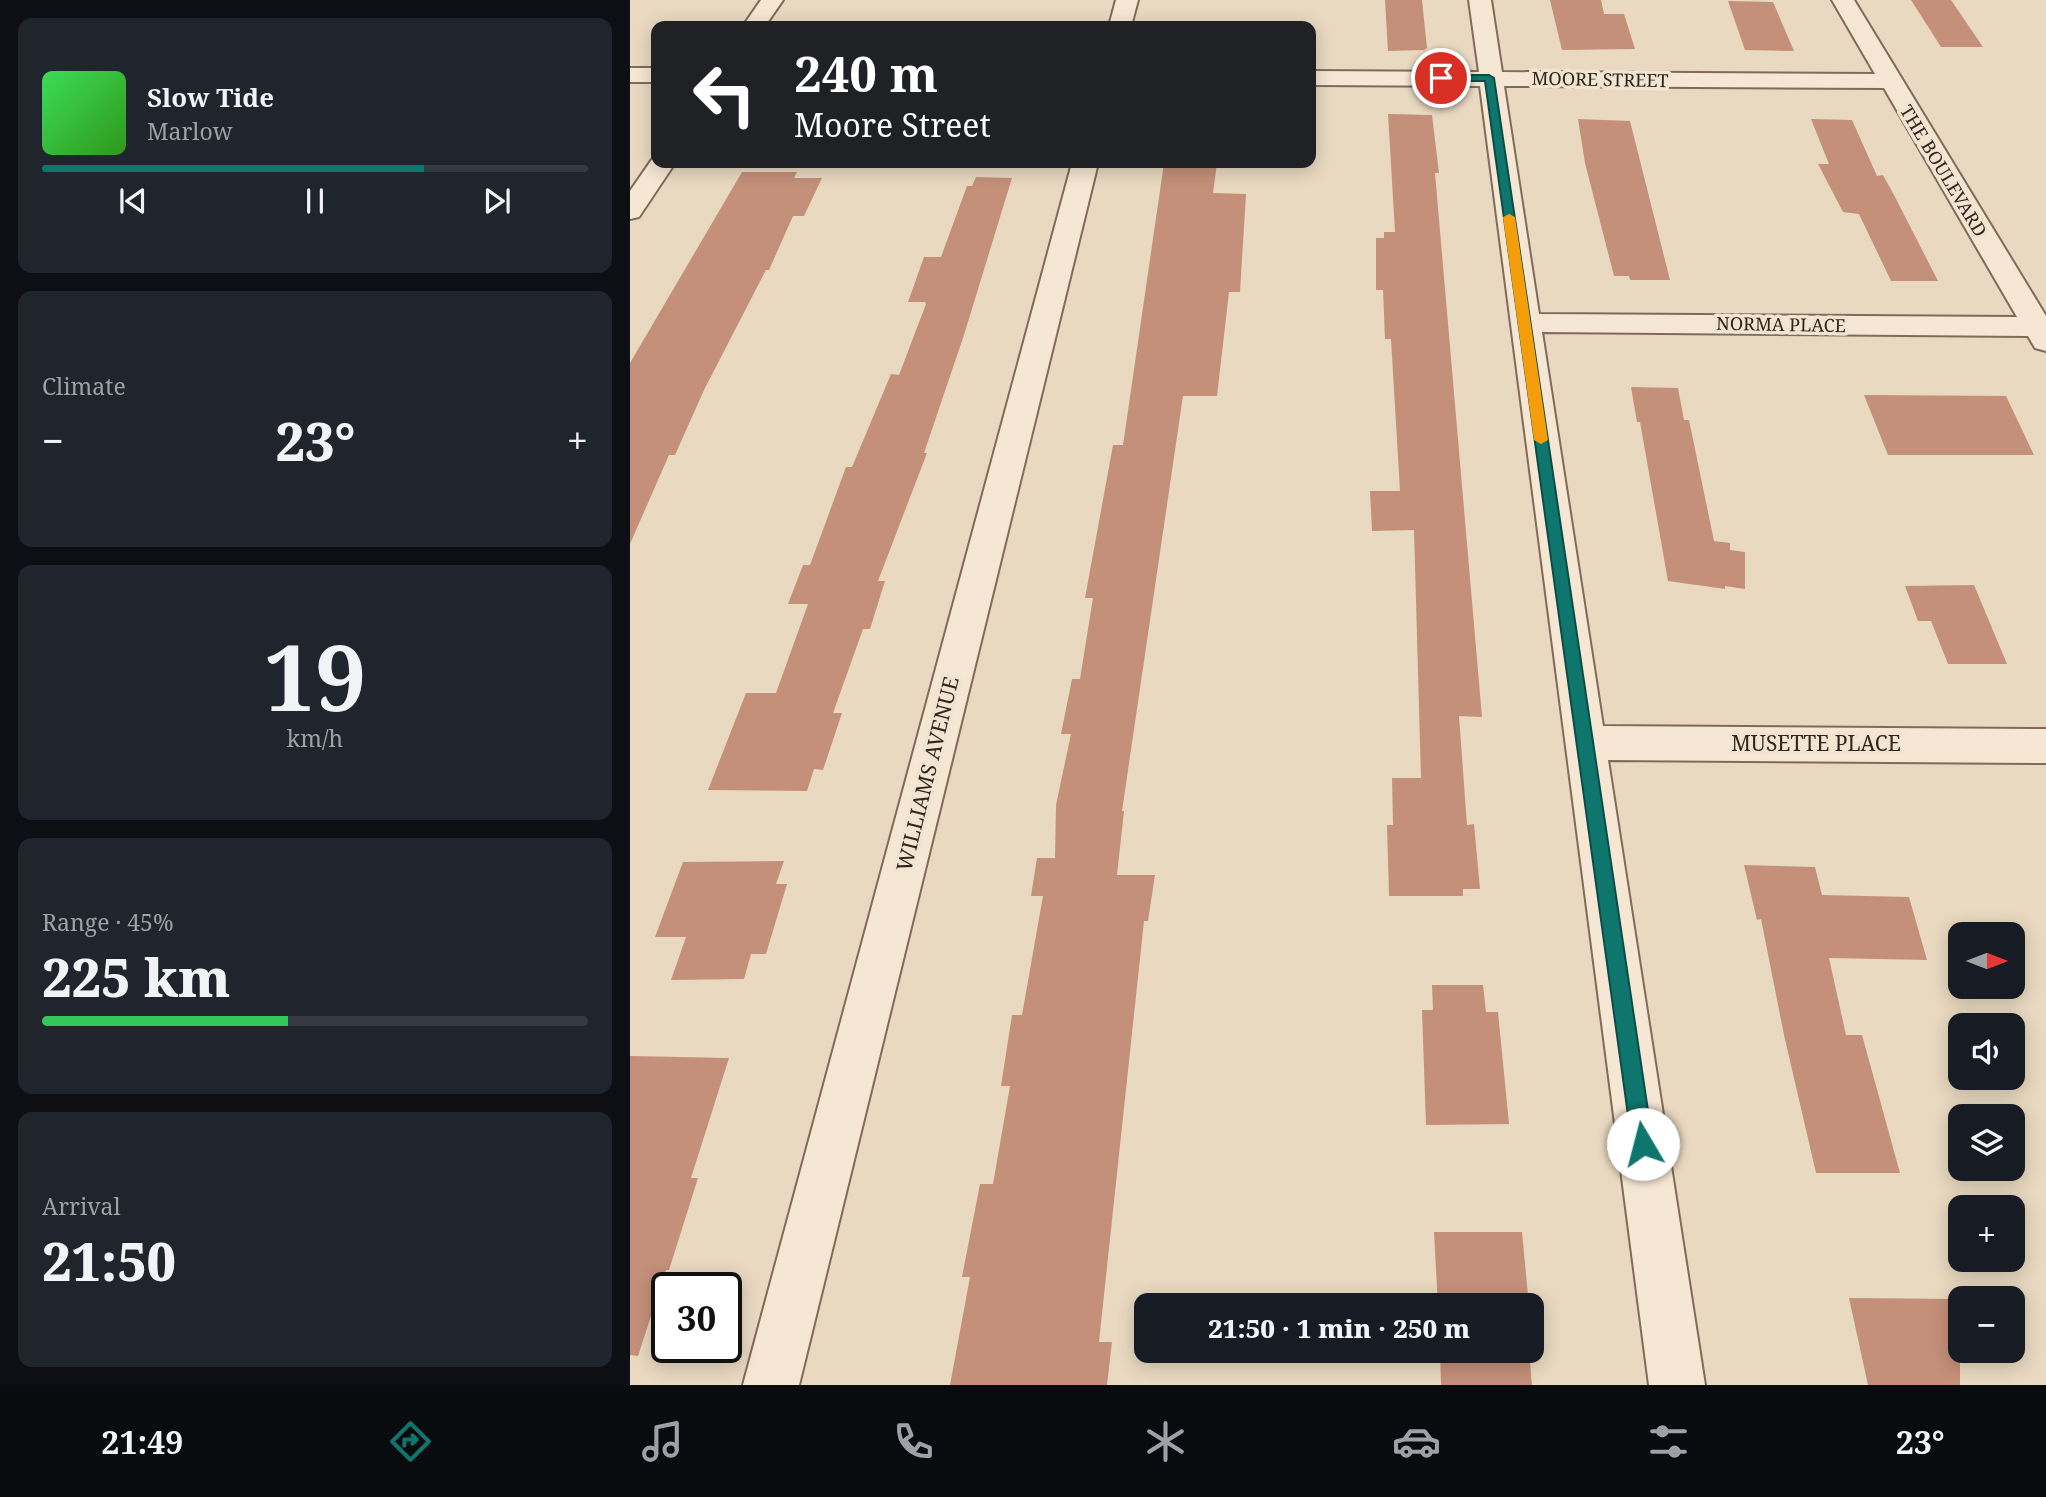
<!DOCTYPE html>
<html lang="en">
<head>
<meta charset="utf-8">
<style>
	body { margin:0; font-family:"Noto Serif",serif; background:#20242c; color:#f1f3f6; height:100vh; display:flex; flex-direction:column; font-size:26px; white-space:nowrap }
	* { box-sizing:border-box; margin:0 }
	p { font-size:23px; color:#9ea1a6 }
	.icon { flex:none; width:38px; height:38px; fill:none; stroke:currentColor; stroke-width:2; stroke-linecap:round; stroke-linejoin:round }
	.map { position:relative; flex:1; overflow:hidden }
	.drawer { display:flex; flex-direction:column; gap:18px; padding:18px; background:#0d0f14; width:630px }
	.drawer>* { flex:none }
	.banner { position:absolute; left:21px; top:21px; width:665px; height:147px; border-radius:14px; box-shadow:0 4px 18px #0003; background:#202124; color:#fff; overflow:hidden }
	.needle { width:46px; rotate:90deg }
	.controls { position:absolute; left:1318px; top:922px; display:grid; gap:14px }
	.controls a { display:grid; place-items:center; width:77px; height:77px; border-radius:14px; background:#171b24; box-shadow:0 4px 18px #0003; font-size:35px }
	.speed { position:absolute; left:21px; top:1272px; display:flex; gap:14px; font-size:35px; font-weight:700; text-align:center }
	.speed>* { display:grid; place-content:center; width:91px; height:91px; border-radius:50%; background:#171b24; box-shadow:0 4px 18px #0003; line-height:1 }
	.speed .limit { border:4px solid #111; border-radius:10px; background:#fff; color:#111 }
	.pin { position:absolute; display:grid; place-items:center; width:60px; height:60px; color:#fff; margin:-30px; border:4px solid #fff; border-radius:50%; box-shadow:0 2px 7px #0007 }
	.me { position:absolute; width:77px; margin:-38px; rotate:352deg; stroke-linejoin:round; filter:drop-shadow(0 0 5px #0008) }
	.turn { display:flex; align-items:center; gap:24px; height:147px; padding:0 28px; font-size:32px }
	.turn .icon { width:91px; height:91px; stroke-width:2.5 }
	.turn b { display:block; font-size:49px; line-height:60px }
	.big { font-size:52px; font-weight:800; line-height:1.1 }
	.drawer .tile { flex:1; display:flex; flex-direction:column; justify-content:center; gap:10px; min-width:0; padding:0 24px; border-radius:14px; background:#20242c }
	.drawer .dial { align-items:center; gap:0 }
	.dial b { font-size:91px; line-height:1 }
	.song { display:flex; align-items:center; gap:21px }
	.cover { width:84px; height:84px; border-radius:10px; background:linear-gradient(135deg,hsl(130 70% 55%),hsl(110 70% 35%)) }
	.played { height:7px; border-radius:4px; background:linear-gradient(90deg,#0f766e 70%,#363941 70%) }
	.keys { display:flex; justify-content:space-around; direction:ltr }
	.heat { display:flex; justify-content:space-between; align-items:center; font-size:38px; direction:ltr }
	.charge { height:10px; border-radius:5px; background:linear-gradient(90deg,#34c759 45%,#363941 0) }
	.trip { position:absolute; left:504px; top:1293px; width:410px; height:70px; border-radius:14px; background:#171b24; box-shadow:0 4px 18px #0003; font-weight:800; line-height:70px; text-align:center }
	.dock { display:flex; height:112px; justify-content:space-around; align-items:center; background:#090b0e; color:#9ea1a6 }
	.dock .icon { width:49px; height:49px }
	.dock .current { color:#0f766e }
	.dock b { font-size:32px; color:#f1f3f6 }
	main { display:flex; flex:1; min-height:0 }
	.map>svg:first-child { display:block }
	.building { fill:#c4907a }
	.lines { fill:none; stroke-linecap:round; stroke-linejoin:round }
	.minor-casing { stroke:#816a5a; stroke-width:4 }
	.minor { fill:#f5e7d3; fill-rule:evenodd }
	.route { fill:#0f766e; stroke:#0a4d48; stroke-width:2 }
	.slow { fill:#f59e0b }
	.labels { text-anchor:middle; stroke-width:7; stroke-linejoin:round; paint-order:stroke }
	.far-street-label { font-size:18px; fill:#32251d; stroke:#f1e4d0 }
	.street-label { font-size:21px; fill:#32251d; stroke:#f1e4d0 }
</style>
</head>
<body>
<main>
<section class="drawer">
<div class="tile">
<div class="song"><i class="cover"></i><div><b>Slow Tide</b><p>Marlow</p></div></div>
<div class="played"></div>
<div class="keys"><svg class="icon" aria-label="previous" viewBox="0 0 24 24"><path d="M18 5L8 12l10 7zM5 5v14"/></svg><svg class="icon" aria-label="pause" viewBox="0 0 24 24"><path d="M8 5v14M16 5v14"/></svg><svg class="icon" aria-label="next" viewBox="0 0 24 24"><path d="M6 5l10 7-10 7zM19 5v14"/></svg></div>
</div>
<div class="tile"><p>Climate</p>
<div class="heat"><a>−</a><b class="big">23°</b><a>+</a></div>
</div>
<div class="tile dial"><b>19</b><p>km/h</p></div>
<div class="tile"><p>Range · 45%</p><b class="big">225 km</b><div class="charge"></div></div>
<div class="tile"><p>Arrival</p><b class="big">21:50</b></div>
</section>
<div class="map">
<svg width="1416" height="1385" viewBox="0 0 1416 1385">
	<rect width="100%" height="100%" fill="#e9d9c1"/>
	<g class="building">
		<path d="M755,0H792L797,48L794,50L758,51Z"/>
		<path d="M920,0H971L974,14H994L1005,49L932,50Z"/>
		<path d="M1281,0H1321L1353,47H1311Z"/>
		<path d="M1098,1L1143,2L1164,51L1115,50Z"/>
		<path d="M758,114L802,115L809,173H805L852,717L829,716L837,825L844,824L850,889H833V896H759L757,825H763L762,778H791L784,530L742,531L740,491H770L761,339H755L753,290H746V238H754V232H765Z"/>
		<path d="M948,119L1000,121L1040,280H1000L999,276H984L955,163Z"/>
		<path d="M1181,119L1222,120L1247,176L1253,175L1264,195L1308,281H1261L1229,214L1213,212L1188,164H1199Z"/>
		<path d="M534,163H587L583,193L616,194L610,292H599L587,396H553L492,811H494L487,875H525L518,921H514L469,1342H482L477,1385H320L340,1277H332L350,1184H363L380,1086H371L382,1015H392L413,896H401L407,858H425L426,805L441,734H431L442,679H450L463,598H455L483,445H493Z"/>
		<path d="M112,172H167L164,178H192L174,216H163L139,270H136L74,390L45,455H39L0,544V363Z"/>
		<path d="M346,177L382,178L334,335L294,453H297L248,581H255L240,629H233L203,713H212L193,770L184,769L177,791L78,790L116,693H146L178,604H158L173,565H180L216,467H222L261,374L269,375L296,304L295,302H278L294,257H311L337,186H342Z"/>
		<path d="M1001,387L1048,388L1054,420H1059L1084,541L1100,543V550L1115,552V589L1095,586V589L1038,581L1010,422H1007Z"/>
		<path d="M1234,395L1376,396L1404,455H1258Z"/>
		<path d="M1344,585L1377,664H1318L1301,621H1288L1275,586Z"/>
		<path d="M154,861L146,884H157L136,954H121L114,979L41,980L56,937H25L53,862Z"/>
		<path d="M1114,865L1185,867L1192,895L1279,897L1297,960L1199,958L1216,1035H1232L1270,1173H1186L1154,1035L1131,919L1127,920Z"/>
		<path d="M802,985H853L856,1012H868L879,1124L796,1125L792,1010H803Z"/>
		<path d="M0,1056L99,1058L61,1178H68L39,1270H36L8,1356L0,1355Z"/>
		<path d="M804,1232H892L899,1306H808Z"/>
		<path d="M1219,1298L1330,1299V1385H1238Z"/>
		<path d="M810,1351H899L902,1385H811Z"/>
	</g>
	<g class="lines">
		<defs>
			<g id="minor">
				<path d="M131,0H153L135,26H113Z"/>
				<path d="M486,0H508L501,26H479Z"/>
				<path d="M839,0H861L872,72L1245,74L1202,0H1224L1416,316V351L1405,348L1398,336L912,332L973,726L1416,729V763L978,760L1075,1385H1019L850,86L681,85V71L849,72ZM874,86L1254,88L1387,317L909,314Z"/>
				<rect x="0" y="68" width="26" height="14"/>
				<path d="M26,157V163H45L9,217L0,219V191L23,158Z"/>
				<path d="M442,163H468L169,1385H113Z"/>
			</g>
		</defs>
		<use href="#minor" class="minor-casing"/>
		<use href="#minor" class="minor"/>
	</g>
	<path class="route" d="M859,75L864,78L1023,1144L1020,1151L1013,1154L1005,1151L1002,1144L855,81H811L806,78L811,75Z"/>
	<path class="slow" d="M879,214L885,217L918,440L911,444L904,440L873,217Z"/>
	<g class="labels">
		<g class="far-street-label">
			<text transform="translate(970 80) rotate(1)" y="6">MOORE STREET</text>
			<text transform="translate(1313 171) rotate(59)" y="6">THE BOULEVARD</text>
			<text transform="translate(1151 325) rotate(1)" y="6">NORMA PLACE</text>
		</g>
		<g class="street-label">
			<text x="1186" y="751">MUSETTE PLACE</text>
			<text transform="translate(298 774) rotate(-76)" y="7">WILLIAMS AVENUE</text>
		</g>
	</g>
</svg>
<div class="controls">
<a><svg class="needle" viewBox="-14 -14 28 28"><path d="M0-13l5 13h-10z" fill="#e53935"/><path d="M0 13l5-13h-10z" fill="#9ea1a6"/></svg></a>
<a><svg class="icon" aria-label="sound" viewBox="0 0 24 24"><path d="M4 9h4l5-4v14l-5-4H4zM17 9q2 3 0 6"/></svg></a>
<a><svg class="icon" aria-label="layers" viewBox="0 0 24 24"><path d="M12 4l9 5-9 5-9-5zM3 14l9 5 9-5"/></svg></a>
<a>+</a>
<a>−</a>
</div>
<div class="speed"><div class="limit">30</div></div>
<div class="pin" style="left:811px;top:78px;background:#d93025"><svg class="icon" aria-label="arrive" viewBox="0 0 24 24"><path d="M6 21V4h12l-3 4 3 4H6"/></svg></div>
<svg class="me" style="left:1013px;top:1144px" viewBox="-20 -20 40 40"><circle r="19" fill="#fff"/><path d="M0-13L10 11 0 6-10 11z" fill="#0f766e"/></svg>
<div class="trip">21:50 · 1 min · 250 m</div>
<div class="banner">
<div class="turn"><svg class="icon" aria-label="left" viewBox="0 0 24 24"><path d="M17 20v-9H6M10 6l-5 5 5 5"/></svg><div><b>240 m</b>Moore Street</div></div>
</div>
</div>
</main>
<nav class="dock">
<b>21:49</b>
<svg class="icon current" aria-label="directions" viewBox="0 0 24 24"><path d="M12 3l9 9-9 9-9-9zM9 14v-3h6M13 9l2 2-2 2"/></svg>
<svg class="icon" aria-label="music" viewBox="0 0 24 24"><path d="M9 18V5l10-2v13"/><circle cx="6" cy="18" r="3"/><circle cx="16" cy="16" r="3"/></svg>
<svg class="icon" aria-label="phone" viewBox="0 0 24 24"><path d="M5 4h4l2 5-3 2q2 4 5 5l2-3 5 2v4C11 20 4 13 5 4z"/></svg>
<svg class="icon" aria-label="climate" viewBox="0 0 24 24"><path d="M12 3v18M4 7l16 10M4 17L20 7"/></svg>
<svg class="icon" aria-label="car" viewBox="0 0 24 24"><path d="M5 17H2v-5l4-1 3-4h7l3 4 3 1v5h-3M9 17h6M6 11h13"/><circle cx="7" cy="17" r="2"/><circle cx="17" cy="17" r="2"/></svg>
<svg class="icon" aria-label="filters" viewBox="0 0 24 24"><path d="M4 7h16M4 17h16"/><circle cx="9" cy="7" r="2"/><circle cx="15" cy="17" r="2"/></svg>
<b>23°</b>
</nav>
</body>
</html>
